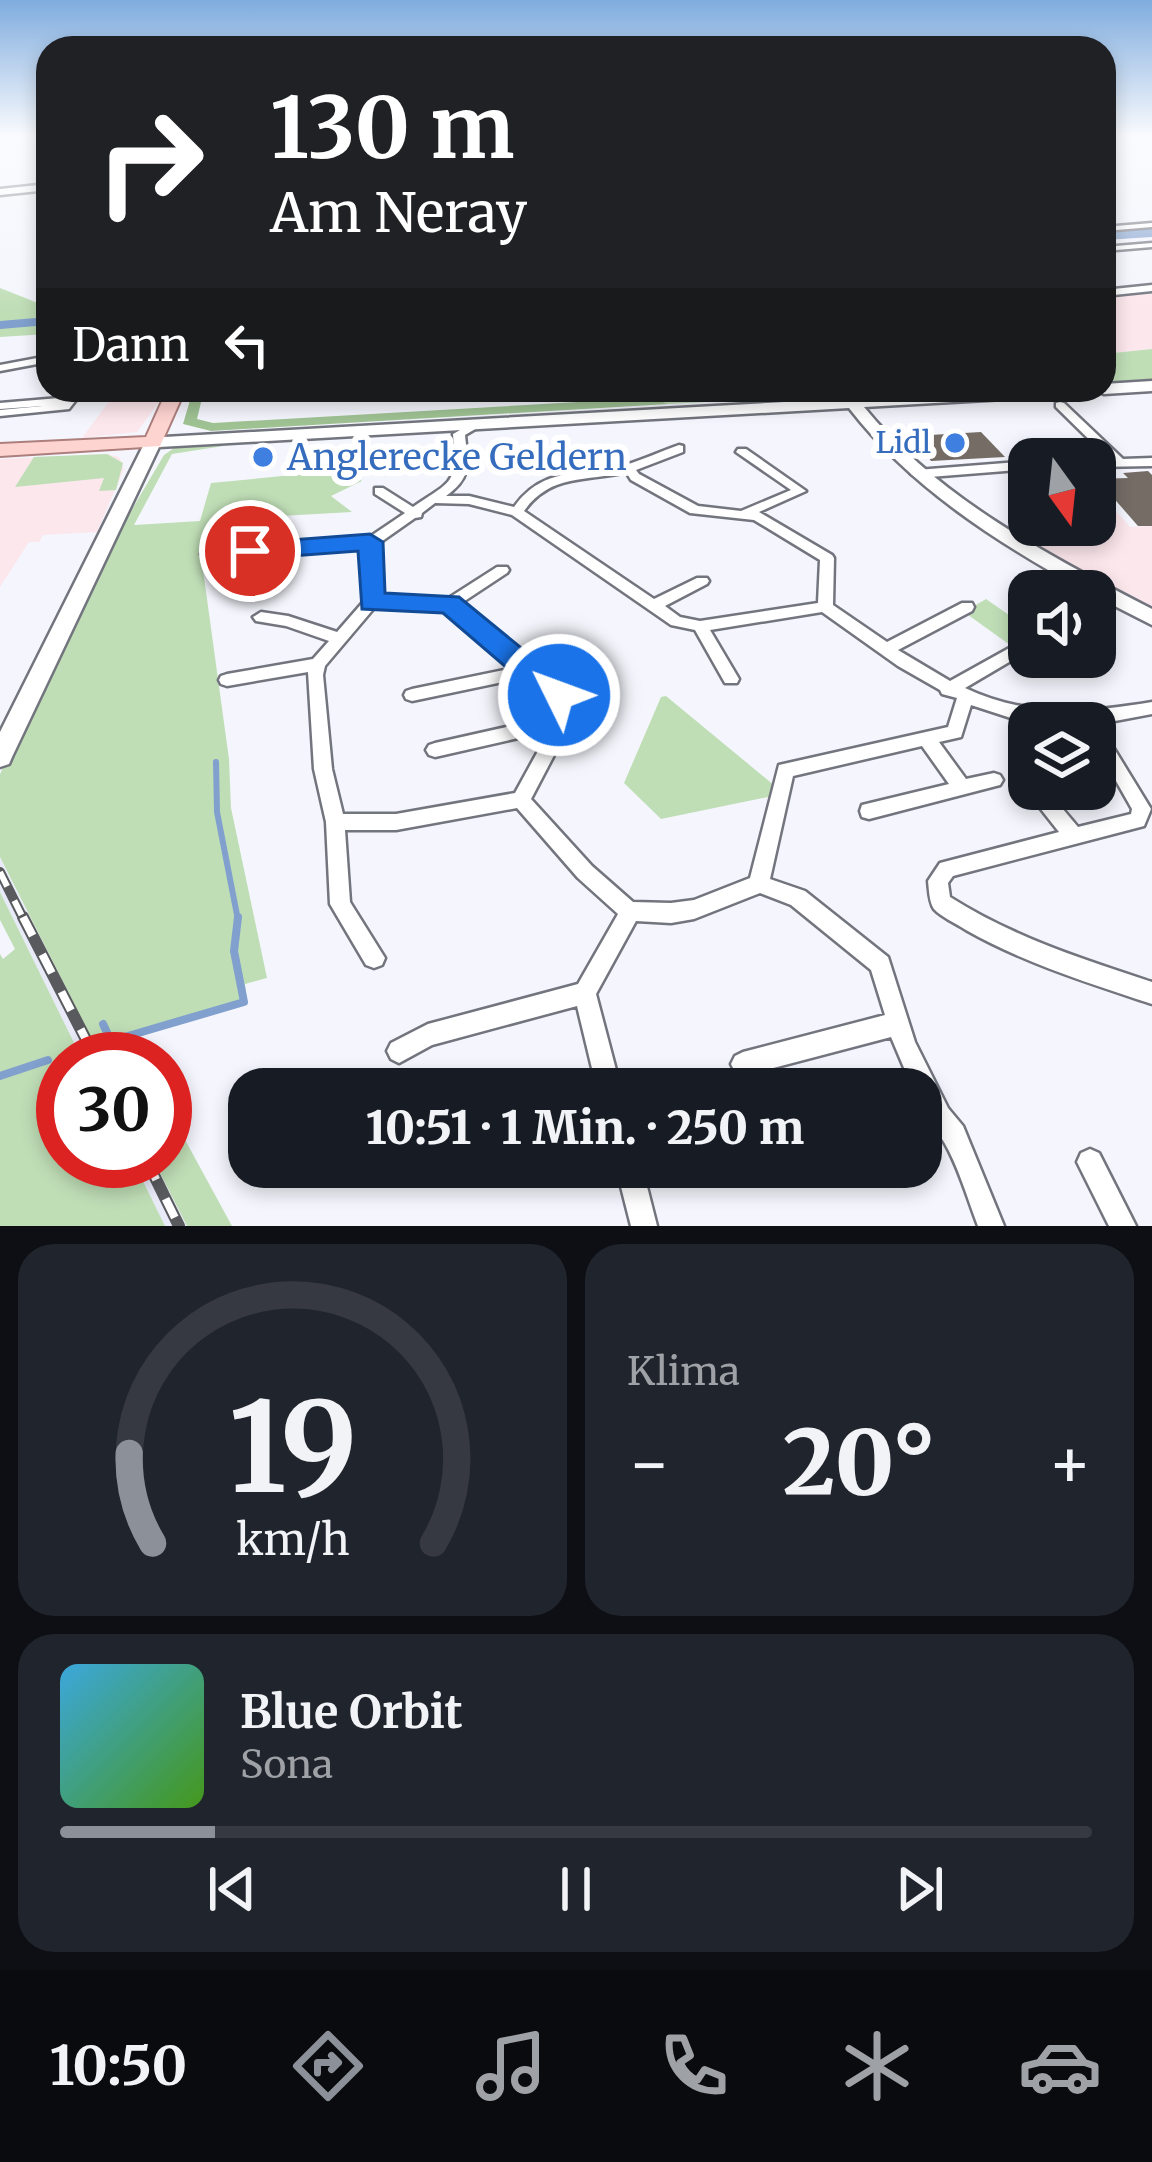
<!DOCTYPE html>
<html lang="de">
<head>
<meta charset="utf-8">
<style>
	body { margin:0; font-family:Merriweather,serif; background:#20242c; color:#f1f3f6; height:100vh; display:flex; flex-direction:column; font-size:45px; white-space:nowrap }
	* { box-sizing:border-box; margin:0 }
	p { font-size:39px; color:#9ea1a6 }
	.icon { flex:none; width:66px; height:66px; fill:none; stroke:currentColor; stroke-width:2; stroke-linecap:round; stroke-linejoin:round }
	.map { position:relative; height:1226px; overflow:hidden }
	.sheet { display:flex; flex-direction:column; gap:18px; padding:18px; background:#0d0f14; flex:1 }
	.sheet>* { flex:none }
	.top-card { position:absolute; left:36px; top:36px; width:1080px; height:366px; border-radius:36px; box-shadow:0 6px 18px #0003; background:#202124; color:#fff; overflow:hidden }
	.needle { width:78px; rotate:165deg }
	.buttons { position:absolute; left:1008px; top:438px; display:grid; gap:24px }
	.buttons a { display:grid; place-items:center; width:108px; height:108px; border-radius:24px; background:#171b24; box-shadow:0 6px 18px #0003; font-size:60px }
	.speed { position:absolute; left:36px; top:1032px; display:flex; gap:24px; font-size:60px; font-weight:700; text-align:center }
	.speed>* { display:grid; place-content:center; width:156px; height:156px; border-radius:50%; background:#171b24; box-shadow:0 6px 18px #0003; line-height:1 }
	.speed .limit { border:18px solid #d22; background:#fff; color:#111 }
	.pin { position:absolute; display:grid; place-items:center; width:102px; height:102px; color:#fff; margin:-51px; border:6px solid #fff; border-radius:50%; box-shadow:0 3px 12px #0007 }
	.me { position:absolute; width:132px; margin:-66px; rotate:312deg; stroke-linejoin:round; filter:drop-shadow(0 0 9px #0008) }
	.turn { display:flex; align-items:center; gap:42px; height:252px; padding:0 36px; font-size:54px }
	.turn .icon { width:156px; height:156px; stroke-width:2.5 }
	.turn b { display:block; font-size:84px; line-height:102px }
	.then { display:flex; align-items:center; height:114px; padding:0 36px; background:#0003; gap:24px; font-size:45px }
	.big { font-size:90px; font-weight:800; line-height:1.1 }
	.sheet .card { flex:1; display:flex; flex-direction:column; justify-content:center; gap:18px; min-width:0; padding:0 42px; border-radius:36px; background:#20242c }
	.sheet .dial { align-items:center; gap:0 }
	.dial svg { height:312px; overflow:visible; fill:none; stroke:#363941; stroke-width:7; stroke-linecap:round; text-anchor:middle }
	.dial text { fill:#f1f3f6; stroke:none }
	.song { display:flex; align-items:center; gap:36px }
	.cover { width:144px; height:144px; border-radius:18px; background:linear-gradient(135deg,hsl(200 70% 55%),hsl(100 70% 35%)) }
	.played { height:12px; border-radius:6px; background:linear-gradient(90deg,#8c9099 15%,#363941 15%) }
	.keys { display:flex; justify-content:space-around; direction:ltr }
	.heat { display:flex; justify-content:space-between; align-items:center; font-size:66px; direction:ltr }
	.sheet .tiles { flex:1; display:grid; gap:18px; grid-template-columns:1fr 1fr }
	.card:last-child { grid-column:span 2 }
	.trip { position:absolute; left:228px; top:1068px; width:714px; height:120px; border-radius:36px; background:#171b24; box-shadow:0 6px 18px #0003; font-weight:800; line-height:120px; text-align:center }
	.tab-bar { display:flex; height:192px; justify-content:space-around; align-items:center; background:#090b0e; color:#9ea1a6 }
	.tab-bar .icon { width:84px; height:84px }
	.tab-bar .selected { color:#8c9099 }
	.tab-bar b { font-size:54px; color:#f1f3f6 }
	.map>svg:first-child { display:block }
	.commercial { fill:#fce7ec }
	.built { fill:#e8eaf8 }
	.green { fill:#bfdeb6 }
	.forest { fill:#9fc293 }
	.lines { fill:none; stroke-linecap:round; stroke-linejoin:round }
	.stream-far2 { stroke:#81a0ce; stroke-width:3 }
	.stream-far1 { stroke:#81a0ce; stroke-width:6 }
	.stream { stroke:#81a0ce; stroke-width:8 }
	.canal { stroke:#81a0ce; stroke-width:8 }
	.building { fill:#746c65 }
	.street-casing { stroke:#73757e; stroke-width:5 }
	.secondary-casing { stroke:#73757e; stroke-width:5 }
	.primary-casing { stroke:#ac7f7d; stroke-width:4 }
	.street { fill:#fff; fill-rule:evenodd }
	.secondary { fill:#fff; fill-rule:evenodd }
	.primary { fill:#fed4d1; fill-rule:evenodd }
	.rail-far1-casing { stroke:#595a5e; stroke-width:10 }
	.rail-casing { stroke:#595a5e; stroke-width:12 }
	.rail-far1 { stroke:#fff; stroke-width:6; stroke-dasharray:16; stroke-linecap:butt }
	.rail { stroke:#fff; stroke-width:8; stroke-dasharray:21; stroke-linecap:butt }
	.route { fill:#1a73e8; stroke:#114b97; stroke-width:3 }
	.shop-dot { fill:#3f7fe0; stroke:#fff; stroke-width:4.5 }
	.labels { text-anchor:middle; stroke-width:12; stroke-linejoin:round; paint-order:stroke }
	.far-shop-label { font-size:30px; fill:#366cbe; stroke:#fff; text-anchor:end }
	.shop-label { font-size:36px; fill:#366cbe; stroke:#fff; text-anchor:start }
</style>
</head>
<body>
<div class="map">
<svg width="1152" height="1226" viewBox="0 0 1152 1226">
	<rect width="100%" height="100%" fill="#f5f6fd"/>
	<g class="commercial">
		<path d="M1152,291V349L1104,354V296Z"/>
		<path d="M164,395L137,432L82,438L113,396Z"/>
		<path d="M107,454L119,457L124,469L97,532L43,535L39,542H29L0,587V459Z"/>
		<path d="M1095,502H1108L1130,527L1152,526V611L1031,541L1057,536L1047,525H1095Z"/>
	</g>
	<g class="built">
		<path d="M0,858L102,1059H82L0,892Z"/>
		<path d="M133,1161H154L187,1226H165Z"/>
	</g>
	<g class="green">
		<path d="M0,288L48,307V334L0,337Z"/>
		<path d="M1152,349V379L1104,382V354Z"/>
		<path d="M631,390H789L802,397L668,404Z"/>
		<path d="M230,445L172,454L134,525L200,521L211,483L345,470L362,481L331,496L352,512L211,520L200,548L229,759L231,808L267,978L245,984L247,1002L131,1039L141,1059H102L0,857V774L104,557L164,455L174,448Z"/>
		<path d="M107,454L123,463L116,490L99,491L104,478L15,487L34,457Z"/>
		<path d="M986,599L1029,629V657H1036L1028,658L964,612Z"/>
		<path d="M666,696L775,786L773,796L661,819L624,783L661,697Z"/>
		<path d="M0,892L82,1059H63V1161H133L165,1226H0V954L3,959L15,949L0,920Z"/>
		<path d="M165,1103L232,1226H187L154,1161H165Z"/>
	</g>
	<path class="forest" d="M193,390H204L197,419L213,423L613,400L632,390L668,404L211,431L183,424Z"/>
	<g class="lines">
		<path class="stream-far2" d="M38,160L48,157"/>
		<path class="stream-far1" d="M216,762L217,812L238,920"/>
		<g class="stream">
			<path d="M103,1024L111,1041L244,1002L234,951L238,917"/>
			<path d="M0,1076L48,1060"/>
		</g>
		<g class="canal">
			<path d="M1104,236L1152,233"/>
			<path d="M0,325L48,321"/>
		</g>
	</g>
	<g class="building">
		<path d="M981,432L1005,457L931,461L913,436Z"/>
		<path d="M1148,471L1152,475V526H1138L1097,479L1128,478L1123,473Z"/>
	</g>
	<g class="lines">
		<defs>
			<g id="street">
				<path d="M1152,223V227L1104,231V227Z"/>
				<path d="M1152,243V247L1104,251V247Z"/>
				<path d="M1152,285V291L1104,296V290Z"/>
				<path d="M48,356V362L0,371V365Z"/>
				<path d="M839,390H849L859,403L857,405H849Z"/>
				<path d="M71,397L76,400L69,409L0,416V410L43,406L0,409V403Z"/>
				<path d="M1060,402L1064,403L1123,459L1152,458V466L1095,467V459H1109L1056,407V403Z"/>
				<path d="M478,420L482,421V425L465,435C468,465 472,477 446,496H469L514,507C545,464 581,478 625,465C643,460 661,451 679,445L683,446V452L636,470L639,474L698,506L741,511L791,490L736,452L738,449H746L806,491L759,512L832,555L834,558L833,605L887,642L962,603H972L974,607L972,611L898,650L950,681L1022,641L1029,646L1028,651L965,688C1026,717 1087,713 1152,702V714L1099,724L1151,809L1144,826L953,876L948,883L950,897C1013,937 1082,959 1152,982V1004C1089,983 1024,963 966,930C957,924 941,917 934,909C929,902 929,889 928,881L940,863L1059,832L1029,794L1026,789L1029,784V789H1046L1078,827L1131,814L1132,809L1095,744V723H1042L1014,719L971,705L961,737L939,742L966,779L994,773L1000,775L1003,780L1000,785L869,819L862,817L860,811L862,805L949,784L922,746L793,776L770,879L805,891L888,957L915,1042L948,1108L963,1126L1004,1226H978C968,1200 958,1165 944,1142C931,1121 921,1116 921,1089H913L891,1037L743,1076L735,1072L731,1064L735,1056L743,1052L885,1015L871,970L791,905L760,893L694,919L671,923L636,921L596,994L621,1089H597L577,1006L432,1045L399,1063L391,1059L387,1051L391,1043L428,1024L578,984L618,914L578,878L517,808L396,830H345L350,902L385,958L382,965L374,968L366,965L330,904L326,822L314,769L308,672L227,686L221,684L219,680L221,676L227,674L313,659L329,641L286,626L256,621L253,617L261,612L288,616L337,632L364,601V547L208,558L201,554L208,550L368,538L405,513L375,494V488H383L413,507C454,479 457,485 453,434ZM626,472L631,480L690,513L754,520L820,560L818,603L700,621L680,617L665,606L707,584L709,581L707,578H697L654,599L524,511C551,473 586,482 626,472ZM435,503L469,504L512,515L671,625L695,630L725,683H737L739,679L710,630L822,612L898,666L940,690L942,694L957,698L948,727L779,765L750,878L694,900L671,903L633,902L592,866L531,799L572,721L573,705L559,681L460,604L507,573L509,570L507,567H497L447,599L378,597V544L415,518L421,517L422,513ZM375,607L446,609L519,667L412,689L406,691L404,695L406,699L412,701L531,676C545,687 558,697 555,716L435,743L429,745L426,750L429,755L435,757L549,731L515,793L396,814H343L332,769L323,675L325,666Z"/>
				<path d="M1029,461V469L917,478L911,474L917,470Z"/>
				<path d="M1090,1149L1099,1153L1136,1226H1109L1077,1162L1081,1153Z"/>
				<path d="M616,1167H642L657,1226H631Z"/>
			</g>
			<g id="secondary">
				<path d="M48,184V190L0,195V189Z"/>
				<path d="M1152,381V391L1104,394L1097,390H1104V384Z"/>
				<path d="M997,390H1086L1078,395L864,407C939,499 1048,555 1152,609V625L1095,596V591H1085C997,542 911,488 849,408L159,447L12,757L9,764L0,767V732L147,438Z"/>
			</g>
			<path id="primary" d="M167,390H185L160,446L0,456V444L146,437Z"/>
		</defs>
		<use href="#street" class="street-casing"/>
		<use href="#secondary" class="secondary-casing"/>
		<use href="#primary" class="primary-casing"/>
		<use href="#street" class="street"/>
		<use href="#secondary" class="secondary"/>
		<use href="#primary" class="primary"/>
		<defs>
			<path id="rail-far1" d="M0,872L24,920"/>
			<g id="rail">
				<path d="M23,917L96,1059"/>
				<path d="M147,1161L179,1226"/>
			</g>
		</defs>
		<use href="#rail-far1" class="rail-far1-casing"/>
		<use href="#rail" class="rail-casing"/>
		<use href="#rail-far1" class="rail-far1"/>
		<use href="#rail" class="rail"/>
	</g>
	<linearGradient id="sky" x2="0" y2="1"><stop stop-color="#7facde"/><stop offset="0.44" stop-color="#fafbfe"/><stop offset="1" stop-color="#fafbfe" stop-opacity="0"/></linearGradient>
	<rect width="1152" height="309" fill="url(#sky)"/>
	<path class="route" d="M370,534L383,542L385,593L459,597L569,687L574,695L569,703H548L443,613L362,609L358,551L250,559L238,551L250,543Z"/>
	<g class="shop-dot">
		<circle cx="955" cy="443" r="12"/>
		<circle cx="263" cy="457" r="12"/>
	</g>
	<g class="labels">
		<g class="far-shop-label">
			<text x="931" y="453">Lidl</text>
		</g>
		<g class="shop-label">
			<text x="287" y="470">Anglerecke Geldern</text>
		</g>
	</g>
</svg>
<div class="buttons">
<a><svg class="needle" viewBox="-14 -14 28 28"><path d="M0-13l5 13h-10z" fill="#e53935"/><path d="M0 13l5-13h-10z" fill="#9ea1a6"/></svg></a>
<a><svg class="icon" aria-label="sound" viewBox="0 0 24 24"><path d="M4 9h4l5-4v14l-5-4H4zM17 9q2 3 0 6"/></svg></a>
<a><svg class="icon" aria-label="layers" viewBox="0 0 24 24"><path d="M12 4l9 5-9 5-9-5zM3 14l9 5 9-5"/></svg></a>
</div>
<div class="speed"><div class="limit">30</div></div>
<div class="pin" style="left:250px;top:551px;background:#d93025"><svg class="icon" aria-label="arrive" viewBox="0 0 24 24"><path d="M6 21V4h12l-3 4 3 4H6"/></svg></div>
<svg class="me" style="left:559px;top:695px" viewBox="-20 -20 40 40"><circle r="17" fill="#1a73e8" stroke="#fff" stroke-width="3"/><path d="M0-11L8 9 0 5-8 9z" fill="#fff"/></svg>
<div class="trip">10:51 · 1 Min. · 250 m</div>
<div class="top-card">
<div class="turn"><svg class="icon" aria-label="right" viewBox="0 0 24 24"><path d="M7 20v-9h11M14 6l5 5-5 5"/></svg><div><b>130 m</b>Am Neray</div></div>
<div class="then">Dann<svg class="icon" aria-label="left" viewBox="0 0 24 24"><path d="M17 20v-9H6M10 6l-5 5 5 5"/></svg></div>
</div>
</div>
<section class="sheet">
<div class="tiles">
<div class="card dial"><svg viewBox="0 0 100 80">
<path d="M14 69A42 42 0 1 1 86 69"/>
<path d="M14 69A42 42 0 0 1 8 46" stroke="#8c9099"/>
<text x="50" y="56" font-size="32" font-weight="700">19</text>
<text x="50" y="72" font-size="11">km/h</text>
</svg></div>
<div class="card"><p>Klima</p>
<div class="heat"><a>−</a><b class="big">20°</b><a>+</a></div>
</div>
<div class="card">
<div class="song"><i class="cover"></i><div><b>Blue Orbit</b><p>Sona</p></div></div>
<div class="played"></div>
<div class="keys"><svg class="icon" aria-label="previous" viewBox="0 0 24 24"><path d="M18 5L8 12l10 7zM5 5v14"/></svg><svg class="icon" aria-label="pause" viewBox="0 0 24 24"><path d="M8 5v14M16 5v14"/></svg><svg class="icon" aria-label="next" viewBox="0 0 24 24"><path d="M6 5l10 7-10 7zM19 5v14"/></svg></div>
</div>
</div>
</section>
<nav class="tab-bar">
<b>10:50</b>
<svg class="icon selected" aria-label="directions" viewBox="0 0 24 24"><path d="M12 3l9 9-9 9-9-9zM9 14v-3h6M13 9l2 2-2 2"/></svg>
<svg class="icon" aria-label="music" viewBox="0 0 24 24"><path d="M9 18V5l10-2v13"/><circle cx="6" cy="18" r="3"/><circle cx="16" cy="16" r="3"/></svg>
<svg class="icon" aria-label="phone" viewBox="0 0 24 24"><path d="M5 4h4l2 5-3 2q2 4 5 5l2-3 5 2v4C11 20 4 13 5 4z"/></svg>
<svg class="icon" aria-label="climate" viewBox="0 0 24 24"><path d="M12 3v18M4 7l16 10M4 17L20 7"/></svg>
<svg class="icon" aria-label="car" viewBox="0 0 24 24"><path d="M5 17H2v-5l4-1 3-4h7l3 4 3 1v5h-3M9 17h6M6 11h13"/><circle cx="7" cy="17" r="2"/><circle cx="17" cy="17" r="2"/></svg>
</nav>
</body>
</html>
